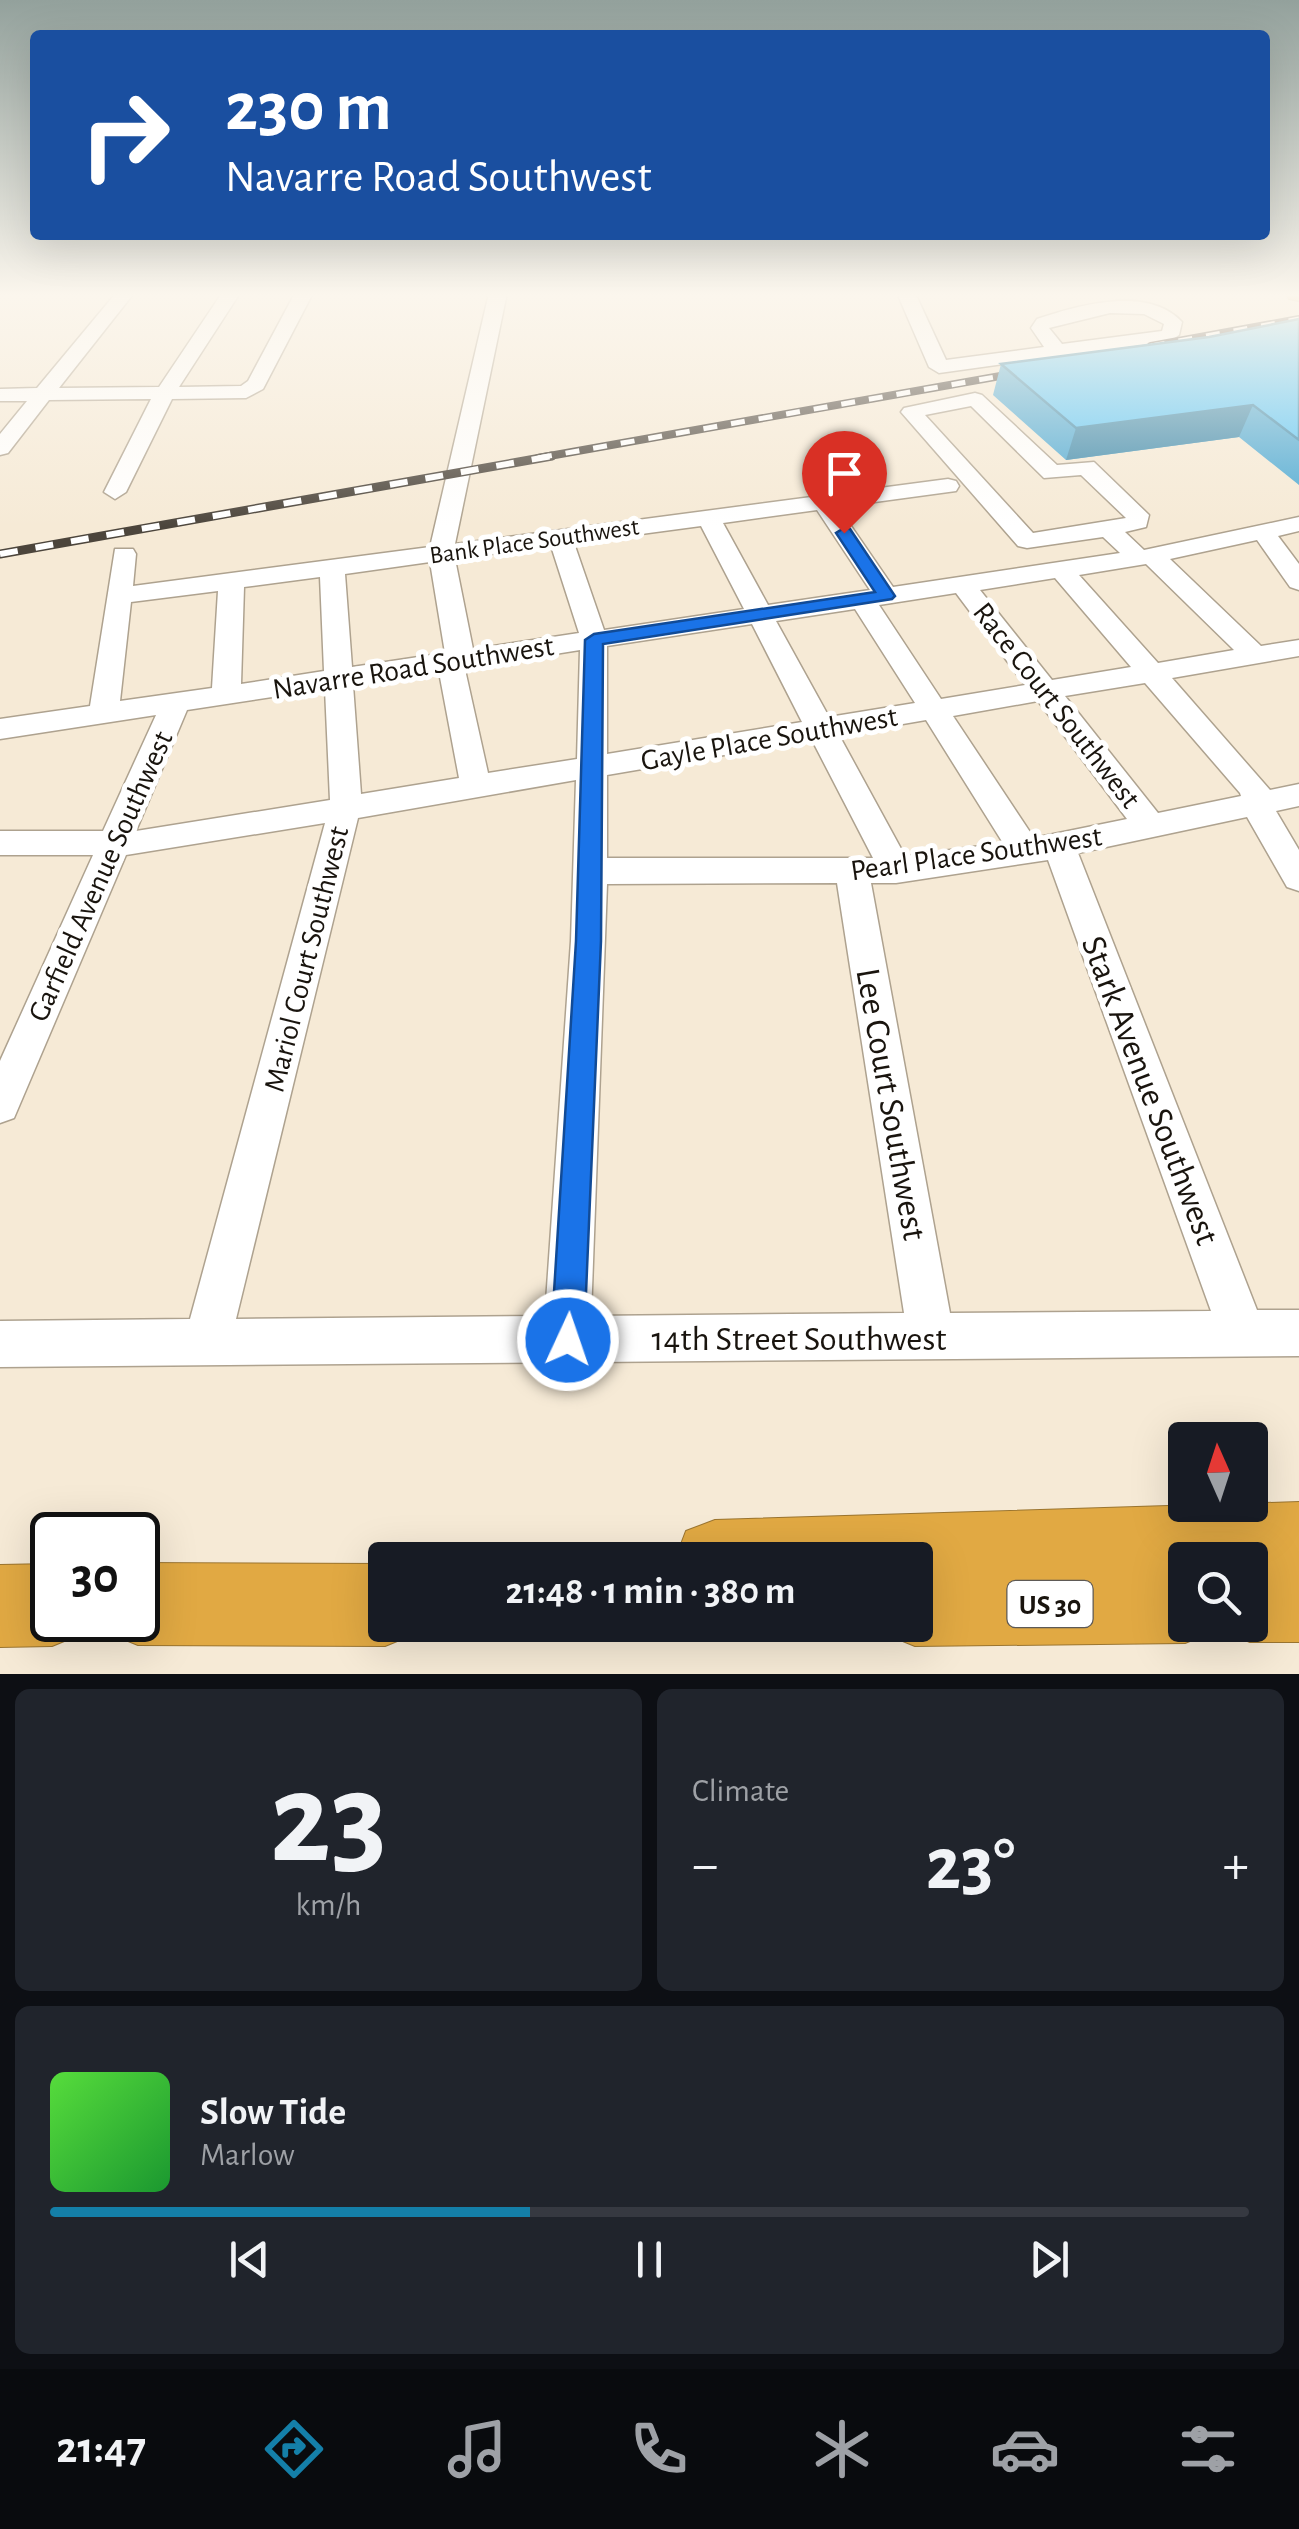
<!DOCTYPE html>
<html lang="en">
<head>
<meta charset="utf-8">
<style>
	body { margin:0; font-family:"Alegreya Sans",sans-serif; background:#20242c; color:#f1f3f6; height:100vh; display:flex; flex-direction:column; font-size:38px; white-space:nowrap }
	* { box-sizing:border-box; margin:0 }
	p { font-size:32px; color:#9ea1a6 }
	.icon { flex:none; width:55px; height:55px; fill:none; stroke:currentColor; stroke-width:2; stroke-linecap:round; stroke-linejoin:round }
	.map { position:relative; height:1674px; overflow:hidden }
	.details { display:flex; flex-direction:column; gap:15px; padding:15px; background:#0d0f14; flex:1 }
	.details>* { flex:none }
	.hud { position:absolute; left:30px; top:30px; width:1240px; height:210px; border-radius:10px; box-shadow:0 10px 40px #0002; background:#1a4fa0; color:#fff; overflow:hidden }
	.needle { width:65px; rotate:357deg }
	.tools { position:absolute; left:1168px; top:1422px; display:grid; gap:20px }
	.tools a { display:grid; place-items:center; width:100px; height:100px; border-radius:10px; background:#171b24; box-shadow:0 10px 40px #0002; font-size:50px }
	.speed { position:absolute; left:30px; top:1512px; display:flex; gap:20px; font-size:50px; font-weight:700; text-align:center }
	.speed>* { display:grid; place-content:center; width:130px; height:130px; border-radius:50%; background:#171b24; box-shadow:0 10px 40px #0002; line-height:1 }
	.speed .limit { border:5px solid #111; border-radius:15px; background:#fff; color:#111 }
	.pin { position:absolute; display:grid; place-items:center; width:85px; height:85px; color:#fff; margin:-102px -42px; border-radius:50% 50% 50% 0; rotate:-45deg; box-shadow:0 0 10px #0007 }
	.pin .icon { rotate:45deg }
	.me { position:absolute; width:110px; margin:-55px; rotate:3deg; stroke-linejoin:round; filter:drop-shadow(0 0 8px #0008) }
	.turn { display:flex; align-items:center; gap:35px; height:210px; padding:0 30px; font-size:45px }
	.turn .icon { width:130px; height:130px; stroke-width:2.5 }
	.turn b { display:block; font-size:70px; line-height:85px }
	.big { font-size:75px; font-weight:700; line-height:1.1 }
	.details .widget { flex:1; display:flex; flex-direction:column; justify-content:center; gap:15px; min-width:0; padding:0 35px; border-radius:15px; background:#20242c }
	.details .dial { align-items:center; gap:0 }
	.dial b { font-size:130px; line-height:1 }
	.song { display:flex; align-items:center; gap:30px }
	.cover { width:120px; height:120px; border-radius:15px; background:linear-gradient(135deg,hsl(110 70% 55%),hsl(130 70% 35%)) }
	.played { height:10px; border-radius:5px; background:linear-gradient(90deg,#147fa8 40%,#363941 40%) }
	.keys { display:flex; justify-content:space-around; direction:ltr }
	.heat { display:flex; justify-content:space-between; align-items:center; font-size:55px; direction:ltr }
	.details .tiles { flex:1; display:grid; gap:15px; grid-template-columns:1fr 1fr }
	.widget:last-child { grid-column:span 2 }
	.trip { position:absolute; left:368px; top:1542px; width:565px; height:100px; border-radius:10px; background:#171b24; box-shadow:0 10px 40px #0002; font-weight:700; line-height:100px; text-align:center }
	.dock { display:flex; height:160px; justify-content:space-around; align-items:center; background:#090b0e; color:#9ea1a6 }
	.dock .icon { width:70px; height:70px }
	.dock .on { color:#147fa8 }
	.dock b { font-size:45px; color:#f1f3f6 }
	.map>svg:first-child { display:block }
	.lines { fill:none; stroke-linecap:round; stroke-linejoin:round }
	.minor-casing { stroke:#aea28f; stroke-width:3 }
	.highway-casing { stroke:#9b7530; stroke-width:2 }
	.minor { fill:#fff; fill-rule:evenodd }
	.highway { fill:#e1a943; fill-rule:evenodd }
	.rail-far1-casing { stroke:#4c453c; stroke-width:8 }
	.rail-casing { stroke:#4c453c; stroke-width:9 }
	.rail-far1 { stroke:#fff; stroke-width:5; stroke-dasharray:14; stroke-linecap:butt }
	.rail { stroke:#fff; stroke-width:6; stroke-dasharray:18; stroke-linecap:butt }
	.wall { fill:#4faad4 }
	.shaded-wall { fill:#408bad }
	.building { fill:#5cc6f7; stroke:#408bad; stroke-width:2.5 }
	.route { fill:#1a73e8; stroke:#114b97; stroke-width:2.5 }
	.labels { text-anchor:middle; stroke-width:10; stroke-linejoin:round; paint-order:stroke }
	.far-street-label { font-size:25px; fill:#19140e; stroke:#fff }
	.shield { fill:#fff; stroke:#5e5a56; stroke-width:2.5 }
	.shield-label { font-size:28px; font-weight:bold; fill:#19140e }
	.street-label { font-size:30px; fill:#19140e; stroke:#fff }
	.near-street-label { font-size:35px; fill:#19140e; stroke:#fff }
</style>
</head>
<body>
<div class="map">
<svg width="1299" height="1674" viewBox="0 0 1299 1674">
	<rect width="100%" height="100%" fill="#f6ead6"/>
	<g class="lines">
		<defs>
			<g id="minor">
				<path d="M116,293H134L59,388L159,387L222,293H240L179,387L241,386L248,381L295,293H313L263,389L246,398L172,399L126,492L115,499L104,492L151,399L49,400L8,453L0,455V434L27,401H0V389L37,388Z"/>
				<path d="M489,293H507L455,544L948,479L956,481L959,486L956,491L838,507L893,587L1120,553L1103,537L1027,548L1018,546L901,412L904,408L975,393L982,395L1057,465L1094,462L1149,515L1146,527L1125,532L1144,550L1299,517V531L1278,536L1299,564V590L1290,587L1257,540L1170,559L1261,646L1299,640V656L1172,678L1270,790L1299,784V806L1276,811L1299,850V891L1287,887L1247,817L1078,853L1257,1310H1299V1356L0,1367V1321L190,1319L325,823L126,855L14,1118L0,1123V1061L93,855H0V831H103L156,715L0,739V719L90,706L115,549H133L136,554L133,586L430,547ZM971,406L1044,478L1081,475L1126,518L1033,533L925,415ZM817,510L870,590L768,605L723,523ZM701,526L744,609L604,630L574,543ZM551,546L579,633L473,649L455,559ZM430,562L445,653L352,667L345,574ZM1146,564L1234,650L1158,663L1079,575ZM320,577L324,671L241,684L244,587ZM1055,578L1131,667L1052,680L980,590ZM218,591L212,688L120,701L131,602ZM956,593L1025,685L941,699L879,605ZM855,609L915,703L829,717L776,621ZM752,624L802,722L607,754V646ZM580,650L577,759L488,773L466,674L468,668ZM439,672L459,778L361,794L353,685ZM1145,683L1240,793L1241,796L1158,813L1065,696ZM325,689L330,800L136,831L187,710ZM1038,701L1127,819L1034,838L953,716ZM926,720L1003,843L905,856L839,735ZM812,740L873,858H607V775ZM576,780L571,941L545,1316L236,1319L358,818ZM1048,860L1211,1311L950,1313L871,883H896ZM837,883L904,1313L591,1316L607,884Z"/>
				<path d="M897,293H915L946,360L1044,347L1031,328L1037,319C1078,305 1148,285 1182,322L1179,335L1170,341L939,373L929,367ZM1110,313L1144,314L1164,324L1162,331L1062,344L1049,328Z"/>
			</g>
			<g id="highway">
				<path d="M1285,293H1299V301L1289,299Z"/>
				<path d="M1299,1502V1642H1250L1221,1630L1219,1625H1250V1560H1185V1625H1217L1214,1631L1185,1643L915,1646L886,1634L882,1625H915V1560H675L686,1531L715,1520Z"/>
				<path d="M138,1563L385,1564V1625H418L414,1634L385,1646L138,1645L109,1633L103,1620H138Z"/>
				<path d="M52,1564V1620H87L81,1634L52,1646L0,1647V1565Z"/>
			</g>
		</defs>
		<use href="#minor" class="minor-casing"/>
		<use href="#highway" class="highway-casing"/>
		<use href="#minor" class="minor"/>
		<use href="#highway" class="highway"/>
		<defs>
			<g id="rail-far1">
				<path d="M1151,346L1299,319"/>
				<path d="M538,458L1023,372"/>
			</g>
			<path id="rail" d="M0,554L552,456"/>
		</defs>
		<use href="#rail-far1" class="rail-far1-casing"/>
		<use href="#rail" class="rail-casing"/>
		<use href="#rail-far1" class="rail-far1"/>
		<use href="#rail" class="rail"/>
	</g>
	<path class="wall" d="M1299,319V485L1239,437L1066,460L993,395L1001,364L1209,337Z"/>
	<path class="shaded-wall" d="M1253,405L1239,437L1066,460L1076,428Z"/>
	<path class="building" d="M1299,319V440L1253,405L1076,428L1001,364L1209,337Z"/>
	<linearGradient id="sky" x2="0" y2="1"><stop stop-color="#93a19c"/><stop offset="0.56" stop-color="#fbf6ed"/><stop offset="1" stop-color="#fbf6ed" stop-opacity="0"/></linearGradient>
	<rect width="1299" height="527" fill="url(#sky)"/>
	<path class="route" d="M844,528L850,529L895,596L892,599L603,644L601,941L584,1340L579,1351L568,1356L556,1351L551,1340L576,941L585,640L594,634L875,592L836,533Z"/>
	<g class="labels">
		<g class="far-street-label">
			<text transform="translate(534 540) rotate(-8)" y="9">Bank Place Southwest</text>
		</g>
		<rect class="shield" x="1007.5" y="1581" width="85" height="46" rx="8"/>
		<g class="shield-label">
			<text x="1050" y="1614">US 30</text>
		</g>
		<g class="street-label">
			<text transform="translate(413 667) rotate(-9)" y="10">Navarre Road Southwest</text>
			<text transform="translate(1057 705) rotate(52)" y="10">Race Court Southwest</text>
			<text transform="translate(769 738) rotate(-10)" y="10">Gayle Place Southwest</text>
			<text transform="translate(976 853) rotate(-8)" y="10">Pearl Place Southwest</text>
			<text transform="translate(100 876) rotate(-66)" y="10">Garfield Avenue Southwest</text>
			<text transform="translate(306 959) rotate(-76)" y="10">Mariol Court Southwest</text>
		</g>
		<g class="near-street-label">
			<text transform="translate(1151 1090) rotate(69)" y="12">Stark Avenue Southwest</text>
			<text transform="translate(892 1104) rotate(80)" y="12">Lee Court Southwest</text>
			<text x="799" y="1350">14th Street Southwest</text>
		</g>
	</g>
</svg>
<div class="tools">
<a><svg class="needle" viewBox="-14 -14 28 28"><path d="M0-13l5 13h-10z" fill="#e53935"/><path d="M0 13l5-13h-10z" fill="#9ea1a6"/></svg></a>
<a><svg class="icon" aria-label="search" viewBox="0 0 24 24"><circle cx="10" cy="10" r="6"/><path d="M15 15l6 6"/></svg></a>
</div>
<div class="speed"><div class="limit">30</div></div>
<div class="pin" style="left:844px;top:533px;background:#d93025"><svg class="icon" aria-label="arrive" viewBox="0 0 24 24"><path d="M6 21V4h12l-3 4 3 4H6"/></svg></div>
<svg class="me" style="left:568px;top:1340px" viewBox="-20 -20 40 40"><circle r="17" fill="#1a73e8" stroke="#fff" stroke-width="3"/><path d="M0-11L8 9 0 5-8 9z" fill="#fff"/></svg>
<div class="trip">21:48 · 1 min · 380 m</div>
<div class="hud">
<div class="turn"><svg class="icon" aria-label="right" viewBox="0 0 24 24"><path d="M7 20v-9h11M14 6l5 5-5 5"/></svg><div><b>230 m</b>Navarre Road Southwest</div></div>
</div>
</div>
<section class="details">
<div class="tiles">
<div class="widget dial"><b>23</b><p>km/h</p></div>
<div class="widget"><p>Climate</p>
<div class="heat"><a>−</a><b class="big">23°</b><a>+</a></div>
</div>
<div class="widget">
<div class="song"><i class="cover"></i><div><b>Slow Tide</b><p>Marlow</p></div></div>
<div class="played"></div>
<div class="keys"><svg class="icon" aria-label="previous" viewBox="0 0 24 24"><path d="M18 5L8 12l10 7zM5 5v14"/></svg><svg class="icon" aria-label="pause" viewBox="0 0 24 24"><path d="M8 5v14M16 5v14"/></svg><svg class="icon" aria-label="next" viewBox="0 0 24 24"><path d="M6 5l10 7-10 7zM19 5v14"/></svg></div>
</div>
</div>
</section>
<nav class="dock">
<b>21:47</b>
<svg class="icon on" aria-label="directions" viewBox="0 0 24 24"><path d="M12 3l9 9-9 9-9-9zM9 14v-3h6M13 9l2 2-2 2"/></svg>
<svg class="icon" aria-label="music" viewBox="0 0 24 24"><path d="M9 18V5l10-2v13"/><circle cx="6" cy="18" r="3"/><circle cx="16" cy="16" r="3"/></svg>
<svg class="icon" aria-label="phone" viewBox="0 0 24 24"><path d="M5 4h4l2 5-3 2q2 4 5 5l2-3 5 2v4C11 20 4 13 5 4z"/></svg>
<svg class="icon" aria-label="climate" viewBox="0 0 24 24"><path d="M12 3v18M4 7l16 10M4 17L20 7"/></svg>
<svg class="icon" aria-label="car" viewBox="0 0 24 24"><path d="M5 17H2v-5l4-1 3-4h7l3 4 3 1v5h-3M9 17h6M6 11h13"/><circle cx="7" cy="17" r="2"/><circle cx="17" cy="17" r="2"/></svg>
<svg class="icon" aria-label="filters" viewBox="0 0 24 24"><path d="M4 7h16M4 17h16"/><circle cx="9" cy="7" r="2"/><circle cx="15" cy="17" r="2"/></svg>
</nav>
</body>
</html>
